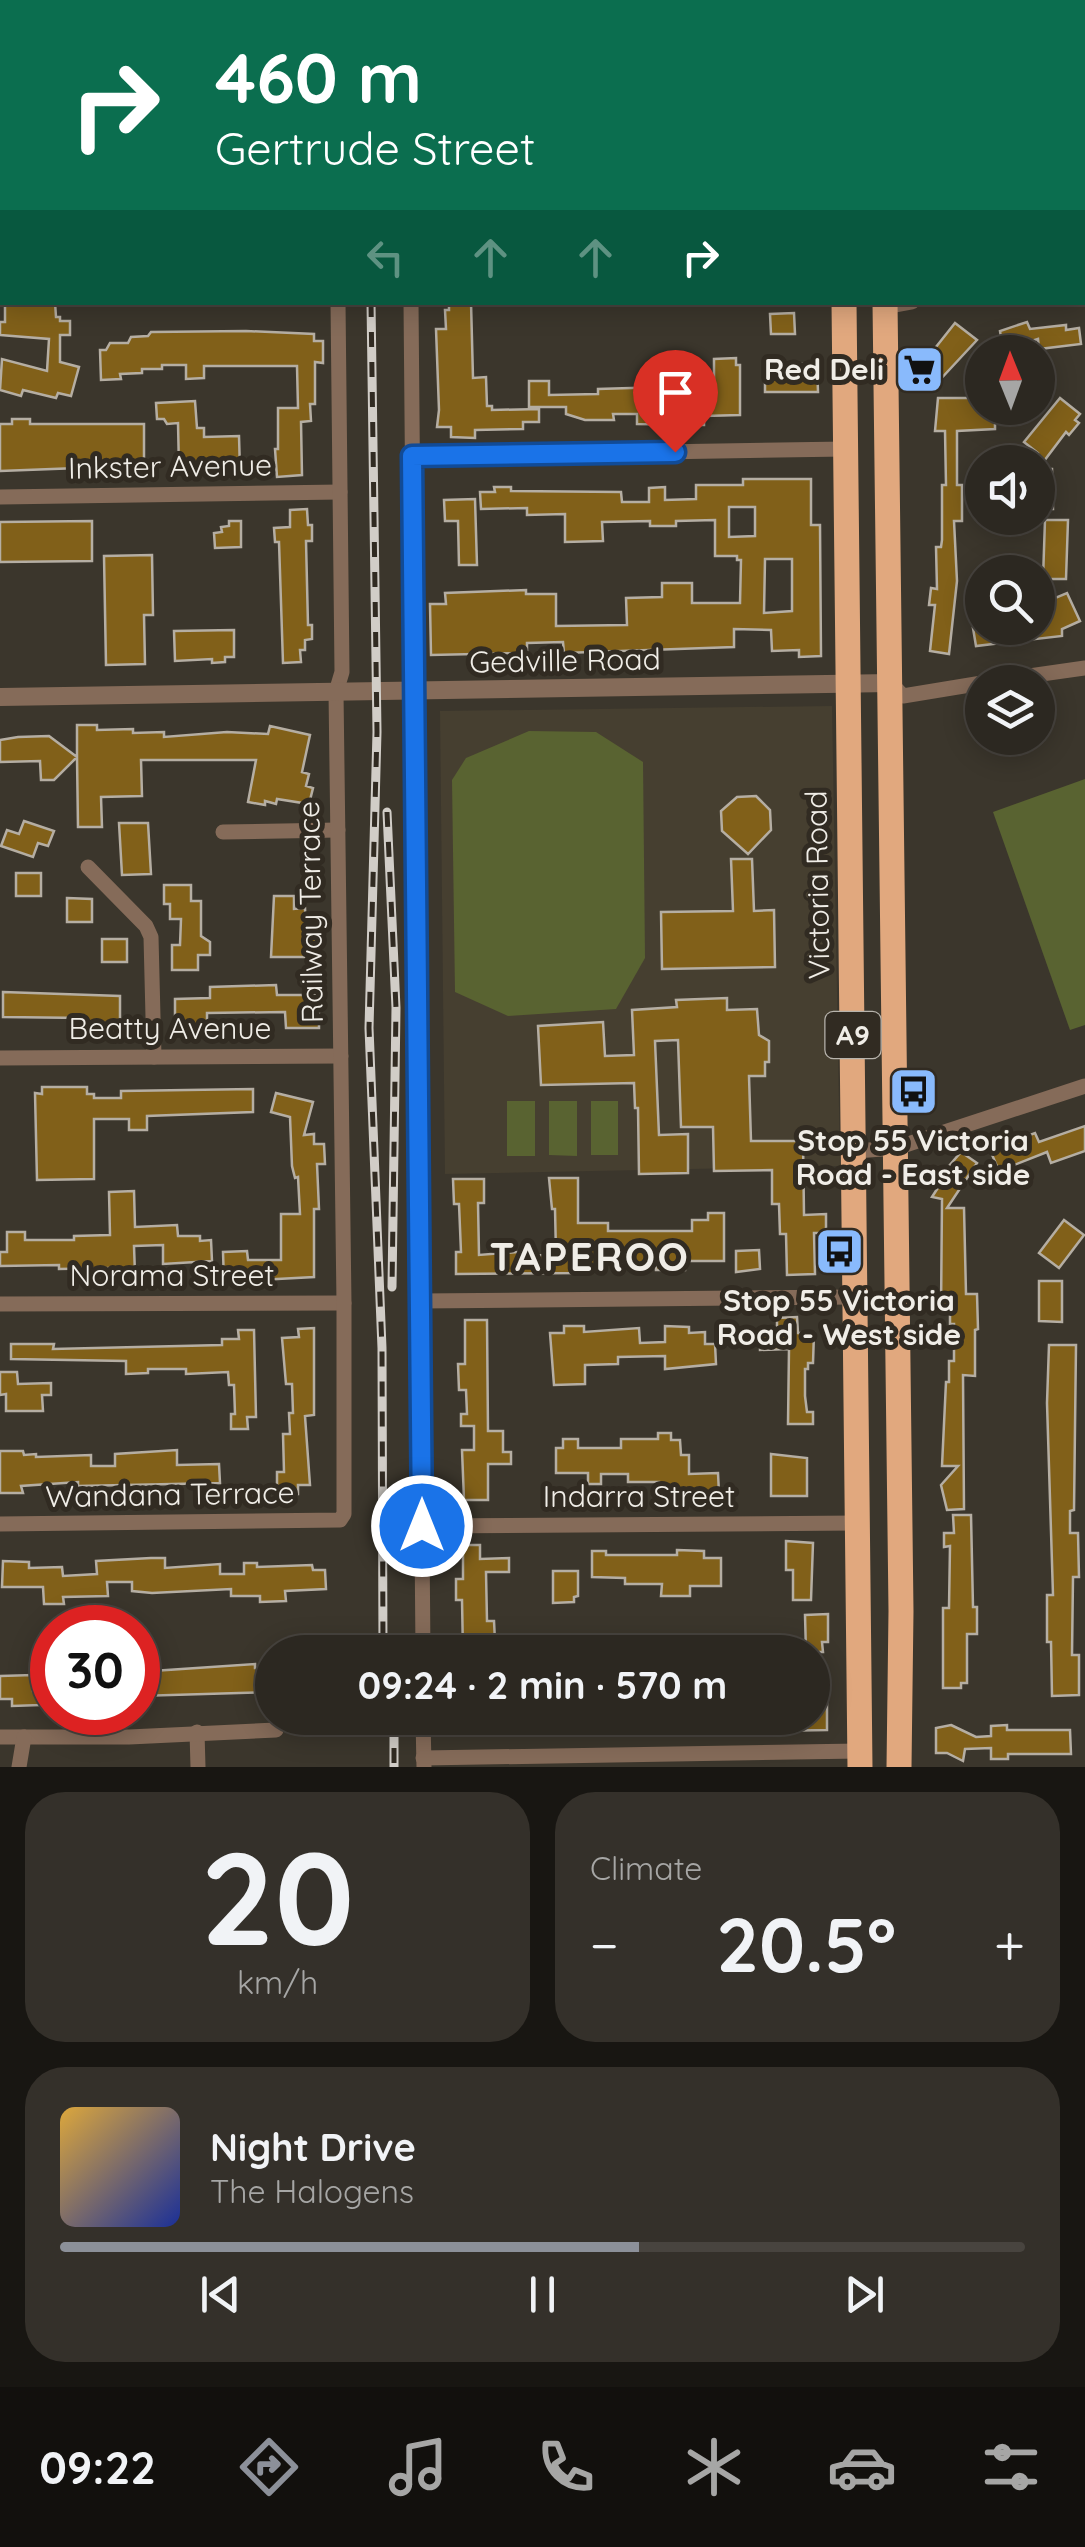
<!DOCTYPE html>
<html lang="en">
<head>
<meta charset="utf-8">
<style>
	body { margin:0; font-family:Quicksand,sans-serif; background:#34302a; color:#f1f3f6; height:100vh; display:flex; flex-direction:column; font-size:38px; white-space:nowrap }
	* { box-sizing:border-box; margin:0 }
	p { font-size:32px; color:#a6a6a5 }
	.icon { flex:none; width:55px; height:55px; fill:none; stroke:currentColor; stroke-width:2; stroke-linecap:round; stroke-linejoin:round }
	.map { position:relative; height:1767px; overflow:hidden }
	.details { display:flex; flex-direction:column; gap:25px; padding:25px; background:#181612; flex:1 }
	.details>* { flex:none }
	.hud { position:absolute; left:0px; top:0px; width:1085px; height:305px; box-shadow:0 5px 25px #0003,0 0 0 2px #48443f; background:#0b6e4f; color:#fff; overflow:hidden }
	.needle { width:65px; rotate:359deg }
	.fabs { position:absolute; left:965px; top:335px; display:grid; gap:20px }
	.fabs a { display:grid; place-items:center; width:90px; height:90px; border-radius:50%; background:#2c2821; box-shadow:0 5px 25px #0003,0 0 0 2px #48443f; font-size:50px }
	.speed { position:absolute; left:30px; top:1605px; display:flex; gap:20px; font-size:50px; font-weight:700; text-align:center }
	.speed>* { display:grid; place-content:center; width:130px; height:130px; border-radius:50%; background:#2c2821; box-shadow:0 5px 25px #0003,0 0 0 2px #48443f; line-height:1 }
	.speed .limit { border:15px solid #d22; background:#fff; color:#111 }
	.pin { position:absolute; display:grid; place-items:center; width:85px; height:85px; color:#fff; margin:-102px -42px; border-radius:50% 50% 50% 0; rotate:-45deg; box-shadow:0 0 10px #0007 }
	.pin .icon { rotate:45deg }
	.me { position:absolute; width:110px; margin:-55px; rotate:0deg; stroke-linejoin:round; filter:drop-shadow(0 0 8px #0008) }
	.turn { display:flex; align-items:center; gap:35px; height:210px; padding:0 50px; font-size:45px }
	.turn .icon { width:130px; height:130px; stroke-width:2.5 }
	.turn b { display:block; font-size:70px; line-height:85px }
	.lanes { display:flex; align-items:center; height:95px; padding:0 50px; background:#0003; justify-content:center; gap:50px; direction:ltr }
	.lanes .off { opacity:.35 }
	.big { font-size:75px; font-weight:700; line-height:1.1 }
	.details .card { flex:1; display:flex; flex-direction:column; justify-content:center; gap:15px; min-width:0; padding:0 35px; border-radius:40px; background:#34302a }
	.details .dial { align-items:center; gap:0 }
	.dial b { font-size:130px; line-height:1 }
	.song { display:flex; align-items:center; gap:30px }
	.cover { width:120px; height:120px; border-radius:15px; background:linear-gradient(135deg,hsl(40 70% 55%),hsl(230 70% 35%)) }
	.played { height:10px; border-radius:5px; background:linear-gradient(90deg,#8c9099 60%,#48443f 60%) }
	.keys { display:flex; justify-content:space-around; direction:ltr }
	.heat { display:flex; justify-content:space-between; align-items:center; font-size:55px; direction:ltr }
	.details .tiles { flex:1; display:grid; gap:25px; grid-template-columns:1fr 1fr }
	.card:last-child { grid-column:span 2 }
	.trip { position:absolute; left:255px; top:1635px; width:575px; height:100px; border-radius:50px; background:#2c2821; box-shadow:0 5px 25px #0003,0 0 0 2px #48443f; font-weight:700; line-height:100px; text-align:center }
	.dock { display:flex; height:160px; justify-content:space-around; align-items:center; background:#12100d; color:#a6a6a5 }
	.dock .icon { width:70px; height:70px }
	.dock .selected { color:#8c9099 }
	.dock b { font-size:45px; color:#f1f3f6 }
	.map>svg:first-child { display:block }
	.built { fill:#463f30 }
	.green { fill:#596331 }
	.building { fill:#816019; stroke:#b5aea3; stroke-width:2.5; fill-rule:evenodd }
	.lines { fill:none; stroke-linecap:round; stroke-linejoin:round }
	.minor { stroke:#856b59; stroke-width:15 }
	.tertiary { stroke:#856b59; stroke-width:18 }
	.trunk { stroke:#e1a87e; stroke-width:25 }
	.rail-casing { stroke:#d1cdc7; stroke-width:9 }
	.rail { stroke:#312b22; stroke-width:5; stroke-dasharray:15; stroke-linecap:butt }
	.route-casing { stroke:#114b97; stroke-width:25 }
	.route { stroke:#1a73e8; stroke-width:18 }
	.labels { text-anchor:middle; stroke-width:10; stroke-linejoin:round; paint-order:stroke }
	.shield { fill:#312b22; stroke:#b7b3ac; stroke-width:2.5 }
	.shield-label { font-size:28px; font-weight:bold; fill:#f0ede7 }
	.poi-label { font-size:30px; font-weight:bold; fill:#f0ede7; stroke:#312b22 }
	.street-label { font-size:30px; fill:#f0ede7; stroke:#312b22 }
	.district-label { font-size:40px; font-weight:bold; letter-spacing:2.5px; fill:#f0ede7; stroke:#312b22 }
</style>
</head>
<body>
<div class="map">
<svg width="1085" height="1767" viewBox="0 0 1085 1767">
	<rect width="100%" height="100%" fill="#3b362c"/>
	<path class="built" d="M832,706L840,1166L445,1174L440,711Z"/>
	<g class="green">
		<path d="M529,731L596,732L643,762L645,958L616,1009L508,1016L455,992L452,780L466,758Z"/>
		<path d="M1085,779V1025L1070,1030L993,812Z"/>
		<rect x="507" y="1101" width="28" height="55"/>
		<path d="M549,1101H577V1156L549,1155Z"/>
		<rect x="591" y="1101" width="27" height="54"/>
	</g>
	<g class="building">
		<path d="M5,302H55L56,317H60V321H70V335H60V362L79,367L71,396L58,393L56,398L23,390L21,396L0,390L2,359L47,371L49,339L0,335V322H5Z"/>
		<path d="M449,302H471L473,378L486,377L487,406H492V410L539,409V422H523V429L475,430V438L451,437V427H437L439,410L436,329H446L445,310H449Z"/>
		<path d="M794,313L795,334H771L770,314Z"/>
		<path d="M1027,322L1030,329L1066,325V330L1079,328L1081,344L1039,349L1038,339L998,352L994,339L1001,337L1000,331Z"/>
		<path d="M955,323L977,340L936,384H915V374H904V351L932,352Z"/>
		<path d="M246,331L314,334V341H323V363L315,362V404H310L311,421L301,422L302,475L277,477L275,449H278V408H298L297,366H204V378L186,379V365H162V369H142V373L120,374L121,379L101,380L100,350H106L110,343H128L131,337L148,336L151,332Z"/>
		<path d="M736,358V365H740V415L704,416V425L637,424V414H613L614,420H585L566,414V407H529V381H549V395L598,394V389L664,387L665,401L714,400V359Z"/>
		<path d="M765,364H817L818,392H765Z"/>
		<path d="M938,398H982V408H995V429L957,431V485H962V521H954L957,581L949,654L930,651L935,605H929L931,588L937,589L936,547H941L942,540V485H946L945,431H935Z"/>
		<path d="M1060,398L1080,414L1075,420L1079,423L1069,435L1066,432L1038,469V453L1024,442Z"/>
		<path d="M195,401L197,428H204V437L239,436L240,470L179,468L178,423L167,424L164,419H157L156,403Z"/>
		<path d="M12,419H30V424H144V462H93V465H78V468L0,471V424H12Z"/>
		<path d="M1038,469H1052L1053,509H1038Z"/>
		<path d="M743,479H811V525H820L821,656L799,657V650L772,651L771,630L734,629V647L564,653L563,642L527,643V653L431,655L430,604H446L445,593L526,590V594H556V626L627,625L626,598L662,597V583H692V603H740L741,560H737V556H715V520L676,521V526H650V521L602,522L603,541L565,542V514L527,515V508L481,509L480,492H495L494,487H511V491L621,492L622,502H649V488L665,487V500L696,499V485H743ZM729,507H755V536L729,537ZM765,559H792V611L764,613Z"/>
		<path d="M475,499L477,565H459L458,521H445L444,500Z"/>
		<path d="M307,509L308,525H312V541H306L308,625H312V639L305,640V650H300L301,662L283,663L279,542H275L274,528L290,527V510Z"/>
		<path d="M1045,520H1068L1066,579H1043Z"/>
		<path d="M92,521V561L0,562V522Z"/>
		<path d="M229,521H241V547L215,548L214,533L222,532L221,527L229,526Z"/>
		<path d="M152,555L153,615H144L145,664L106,665L104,556Z"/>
		<path d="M1067,593L1080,621L1062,629V636L976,646L973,628H1038V605Z"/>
		<path d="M234,630V657H225V662L212,663V659L175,661L174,631Z"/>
		<path d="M77,725H97V730L133,729V733L164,732V737L227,732L268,734L270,726L310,735L302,772L309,774L306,786L313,788L309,804L277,799L276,804L265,801V805L248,802L256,760H141L142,796L101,797L102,827H78L77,757L54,780H41L40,761L0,762V740L18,737L49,736L77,757Z"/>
		<path d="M756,796L770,810L771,830L748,854L722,831L721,811L737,797Z"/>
		<path d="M24,821L54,831L48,846L38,843L33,857L1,846L7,830L19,834Z"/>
		<path d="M119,823H148L151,874L122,875Z"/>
		<path d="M731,859H752L754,911L774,910L775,967L662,969L661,912L733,911Z"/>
		<rect x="16" y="873" width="25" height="23"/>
		<path d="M164,885H191V901H201V936L210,942V955H198V970H172V945H180L181,919H170V904H164Z"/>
		<path d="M274,896H294V909L305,908L306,933H316V957H271Z"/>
		<path d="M67,898L92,899V922H67Z"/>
		<rect x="102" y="939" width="25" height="23"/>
		<path d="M276,985L277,995H319V1028H286L285,1012L207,1013V1024L175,1025V999L210,998V987Z"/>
		<path d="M3,992L120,996V1023H84V1018L3,1017Z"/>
		<path d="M727,998V1010L757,1009L759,1035L769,1041V1062H765V1076H749L751,1141H803L804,1215L826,1214V1233H814L815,1274L787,1275L786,1234H780L779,1204H772V1170L714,1171L713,1127H681L678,1040L655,1041L659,1135L688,1134V1173L639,1174L638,1108H635L634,1083L541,1085L538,1026L603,1022L605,1056L634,1055L632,1010L677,1007L676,1000Z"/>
		<path d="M42,1087H87V1094H94V1098H121V1091L253,1089V1112L147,1116V1130H129V1119H94V1179L37,1180L35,1093L42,1094Z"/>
		<path d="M276,1093L313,1102L304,1135L314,1134V1144H324L325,1164H317L319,1209H314V1277L224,1282L223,1252L247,1251L248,1260H281V1214H300L298,1177L295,1178L292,1166L290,1117L271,1112Z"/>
		<path d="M1085,1126V1151L1051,1163L1047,1152L999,1171L990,1150L1035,1133L1039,1142Z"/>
		<path d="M961,1152L977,1163L947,1208H964L966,1294H977L978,1329L975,1330V1376L963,1375L964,1509L947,1510L941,1485L958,1466H942L946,1382H949V1361H954V1324H950V1311H941L942,1199L932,1197L941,1183L937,1180Z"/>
		<path d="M549,1178H578V1223H608V1231H692V1220H708V1213H724V1261H685V1270H656V1262L621,1263V1248H598V1266H583V1273L456,1274V1252H461L459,1204H454L453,1179H484V1203H478L479,1255L531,1251V1256L556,1254L555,1209H552Z"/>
		<path d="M134,1191L135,1227L177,1225L178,1236H200V1241L211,1240L212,1261L163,1264V1245L134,1246L135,1274L109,1275V1268L59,1269V1265L0,1266V1252H7V1232H25V1240H74V1236L110,1235L109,1192Z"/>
		<path d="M1064,1220L1084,1235L1059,1268L1039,1253Z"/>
		<path d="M759,1250L760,1269L736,1272V1251Z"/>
		<path d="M1039,1281H1062V1322L1039,1321Z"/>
		<path d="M797,1317L798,1333H814L813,1363H808V1369H805V1396L807,1412H813V1424H788L789,1349L760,1350V1335L777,1334V1318Z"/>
		<path d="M465,1320H487L488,1431H503V1452H511V1464H488V1500H464L462,1450H474V1426H461V1414H467L466,1390H459L458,1364H465Z"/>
		<path d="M564,1326H584V1332L639,1328L640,1343L665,1342V1326L689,1327V1333L705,1332V1344H715L716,1364L665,1369V1356L618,1357V1364L585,1365V1384L554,1385L550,1333H564Z"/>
		<path d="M314,1328V1415L305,1416L310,1485H298V1494L277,1495V1472H284L283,1434H290L289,1413H293L292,1384H286L282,1338L299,1337L298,1329Z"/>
		<path d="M238,1330H254L256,1417H247L248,1429H231V1414H235L234,1385H229L228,1372L186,1374V1369H148V1373L126,1374V1361L11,1359V1344H54L53,1349L222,1345V1339H239Z"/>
		<path d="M1049,1345H1076L1074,1510L1070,1511V1533H1078L1079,1577H1073L1072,1655H1079V1695L1052,1696L1051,1642H1047V1595H1053L1047,1403Z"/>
		<path d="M0,1372H17L18,1384L51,1383V1395H42L43,1411H6V1394L0,1395Z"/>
		<path d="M658,1433H671V1440H680L681,1455H689V1474L718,1473L719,1493L659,1490V1482H628V1474H601V1484H588V1473H556V1448H563V1439H578V1448H621V1439H658Z"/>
		<path d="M177,1450V1465L219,1464L220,1483L78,1486V1482L21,1486L23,1493H0V1451H23L24,1455L36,1454V1457L91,1455V1466H115V1454Z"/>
		<path d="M771,1454L807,1458V1496H771Z"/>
		<path d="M953,1515H971L973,1607H977V1634H967V1683H961V1688H943V1608H949L950,1546L944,1547V1533H954Z"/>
		<path d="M786,1541L813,1543L811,1600H793V1570H786Z"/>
		<path d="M463,1545H480V1559L509,1558V1572H486L487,1621H494L495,1641L483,1642V1652H463L462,1600H456V1579H463Z"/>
		<path d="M677,1550L704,1551V1558H721V1586H690V1596H661L662,1584H625V1578L592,1577V1551H606V1555H677Z"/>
		<path d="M151,1558H165V1568L220,1564V1574H244V1563H257V1567L312,1565L313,1570H325L326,1589L285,1591L286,1601L260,1602V1596H231V1589L152,1593L132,1591V1582H107L108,1596L63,1597L64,1604H44L43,1587H2L3,1561L29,1562V1568L62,1567L63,1576L97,1574L96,1561Z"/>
		<path d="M553,1571H578V1596L574,1597V1602L553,1603Z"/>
		<path d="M828,1614V1642H822L823,1652H806L805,1615Z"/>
		<path d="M255,1664V1668H272V1692L138,1696V1672Z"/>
		<path d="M33,1675V1691H40V1705L12,1706V1699H0V1676Z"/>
		<path d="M812,1688H827V1730L772,1731V1718H812Z"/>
		<path d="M951,1725L976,1737L991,1736V1726L1007,1725V1730H1070L1071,1754H1008V1759H991V1748L965,1749L963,1761L947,1753H936V1728Z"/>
	</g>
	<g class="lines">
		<g class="minor">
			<path d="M99,0V2"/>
			<path d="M332,0V2"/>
			<path d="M408,0V2"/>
			<path d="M1082,275H1085"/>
			<path d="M411,302L423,1652"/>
			<path d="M885,307L912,302"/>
			<path d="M412,456L846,449"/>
			<path d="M0,497L340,492"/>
			<path d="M986,682L1085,668"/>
			<path d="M891,683L903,696L982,683"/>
			<path d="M223,832L338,830"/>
			<path d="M88,867L146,926L151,937L154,1057"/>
			<path d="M0,1058L341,1056"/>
			<path d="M855,1151L896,1148L1085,1086"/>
			<path d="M420,1301L855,1297"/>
			<path d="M0,1304L344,1303"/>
			<path d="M0,1524L340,1520L344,1514V1303L336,692L342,672L338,302"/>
			<path d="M421,1526L857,1523"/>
			<path d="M423,1718L424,1767"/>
			<path d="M197,1732L198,1767"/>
			<path d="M0,1737H129L276,1730"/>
			<path d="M423,1758L860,1751"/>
			<path d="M19,1767L24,1737"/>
		</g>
		<path class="tertiary" d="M0,697L891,683"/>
		<g class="trunk">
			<path d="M840,0V2"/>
			<path d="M881,0V2"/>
			<path d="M844,302L860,1767"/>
			<path d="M885,302L901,1611L899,1767"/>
		</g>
		<defs>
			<g id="rail">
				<path d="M368,0V2"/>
				<path d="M371,302L377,732L369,1028L382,1348L383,1652"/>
				<path d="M387,812L396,1008L392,1287"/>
				<path d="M394,1718V1767"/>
			</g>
		</defs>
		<use href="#rail" class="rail-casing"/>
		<use href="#rail" class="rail"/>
	</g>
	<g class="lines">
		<defs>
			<path id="route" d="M422,1526L412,456L675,452"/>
		</defs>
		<use href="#route" class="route-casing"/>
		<use href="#route" class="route"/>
	</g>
	<defs>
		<symbol id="supermarket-square" viewBox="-11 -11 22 22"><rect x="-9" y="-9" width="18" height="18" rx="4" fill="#89bafc" stroke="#312b22"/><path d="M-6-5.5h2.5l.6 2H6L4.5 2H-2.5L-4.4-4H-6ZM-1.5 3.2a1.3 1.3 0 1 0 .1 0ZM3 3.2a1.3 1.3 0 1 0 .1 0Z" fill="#111"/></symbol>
		<symbol id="bus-square" viewBox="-11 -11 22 22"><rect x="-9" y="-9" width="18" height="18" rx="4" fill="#89bafc" stroke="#312b22"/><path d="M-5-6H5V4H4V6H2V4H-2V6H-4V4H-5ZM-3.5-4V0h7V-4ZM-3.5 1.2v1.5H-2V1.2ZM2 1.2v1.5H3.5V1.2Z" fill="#111"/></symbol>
	</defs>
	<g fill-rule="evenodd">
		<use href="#supermarket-square" x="892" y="342" width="55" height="55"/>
		<use href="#bus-square" x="886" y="1064" width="55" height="55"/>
		<use href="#bus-square" x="812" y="1224" width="55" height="55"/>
	</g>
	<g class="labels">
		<rect class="shield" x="825.5" y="1012" width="55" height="46" rx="8"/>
		<g class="shield-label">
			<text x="853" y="1045">A9</text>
		</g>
		<g class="poi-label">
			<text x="884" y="380" text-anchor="end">Red Deli</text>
			<text x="913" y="1151">Stop 55 Victoria<tspan x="913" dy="34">Road - East side</tspan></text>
			<text x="839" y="1311">Stop 55 Victoria<tspan x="839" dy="34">Road - West side</tspan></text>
		</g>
		<g class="street-label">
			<text transform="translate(170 467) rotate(-1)" y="10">Inkster Avenue</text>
			<text transform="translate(565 661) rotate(-1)" y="10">Gedville Road</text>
			<text transform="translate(818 885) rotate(-91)" y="10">Victoria Road</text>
			<text transform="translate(311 912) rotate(-91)" y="10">Railway Terrace</text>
			<text x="170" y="1039">Beatty Avenue</text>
			<text x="172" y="1286">Norama Street</text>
			<text transform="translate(170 1495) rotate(-1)" y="10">Wandana Terrace</text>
			<text x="639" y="1507">Indarra Street</text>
		</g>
		<g class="district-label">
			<text x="590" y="1271">TAPEROO</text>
		</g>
	</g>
</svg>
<div class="fabs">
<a><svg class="needle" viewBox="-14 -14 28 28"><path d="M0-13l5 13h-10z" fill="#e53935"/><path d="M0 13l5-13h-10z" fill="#a6a6a5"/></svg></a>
<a><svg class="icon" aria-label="sound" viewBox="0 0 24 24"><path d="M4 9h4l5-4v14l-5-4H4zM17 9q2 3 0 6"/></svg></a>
<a><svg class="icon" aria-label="search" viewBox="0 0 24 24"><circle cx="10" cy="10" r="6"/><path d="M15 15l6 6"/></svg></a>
<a><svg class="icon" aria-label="layers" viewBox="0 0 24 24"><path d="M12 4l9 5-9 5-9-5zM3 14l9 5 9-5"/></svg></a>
</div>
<div class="speed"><div class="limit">30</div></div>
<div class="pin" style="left:675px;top:452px;background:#d93025"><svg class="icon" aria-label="arrive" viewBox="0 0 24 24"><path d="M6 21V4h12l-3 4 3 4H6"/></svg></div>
<svg class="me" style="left:422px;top:1526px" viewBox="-20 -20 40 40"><circle r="17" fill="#1a73e8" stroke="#fff" stroke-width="3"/><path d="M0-11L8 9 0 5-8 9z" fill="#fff"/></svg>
<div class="trip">09:24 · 2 min · 570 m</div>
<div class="hud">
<div class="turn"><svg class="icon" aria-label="right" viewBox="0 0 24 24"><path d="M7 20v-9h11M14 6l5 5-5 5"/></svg><div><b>460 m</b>Gertrude Street</div></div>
<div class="lanes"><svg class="icon off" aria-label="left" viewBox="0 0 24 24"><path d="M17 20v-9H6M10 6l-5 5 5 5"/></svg><svg class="icon off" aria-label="ahead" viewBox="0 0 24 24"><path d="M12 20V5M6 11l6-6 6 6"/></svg><svg class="icon off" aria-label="ahead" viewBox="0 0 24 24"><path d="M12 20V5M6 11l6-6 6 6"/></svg><svg class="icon" aria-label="right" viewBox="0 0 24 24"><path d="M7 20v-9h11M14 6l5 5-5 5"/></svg></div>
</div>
</div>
<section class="details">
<div class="tiles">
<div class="card dial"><b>20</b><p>km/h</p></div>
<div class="card"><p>Climate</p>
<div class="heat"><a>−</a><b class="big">20.5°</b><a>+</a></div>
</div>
<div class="card">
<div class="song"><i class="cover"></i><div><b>Night Drive</b><p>The Halogens</p></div></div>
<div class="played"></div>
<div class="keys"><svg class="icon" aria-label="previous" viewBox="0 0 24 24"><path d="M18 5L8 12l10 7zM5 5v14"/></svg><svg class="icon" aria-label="pause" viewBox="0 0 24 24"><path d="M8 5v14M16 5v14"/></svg><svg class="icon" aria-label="next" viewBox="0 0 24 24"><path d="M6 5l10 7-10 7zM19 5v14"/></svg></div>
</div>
</div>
</section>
<nav class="dock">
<b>09:22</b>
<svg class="icon selected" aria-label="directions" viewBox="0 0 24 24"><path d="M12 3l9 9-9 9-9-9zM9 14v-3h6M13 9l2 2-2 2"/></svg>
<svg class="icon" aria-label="music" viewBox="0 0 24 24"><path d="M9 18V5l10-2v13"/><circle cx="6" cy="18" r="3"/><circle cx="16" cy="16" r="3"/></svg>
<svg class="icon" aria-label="phone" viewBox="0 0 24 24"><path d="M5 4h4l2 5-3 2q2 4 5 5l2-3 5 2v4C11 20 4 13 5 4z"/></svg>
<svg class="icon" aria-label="climate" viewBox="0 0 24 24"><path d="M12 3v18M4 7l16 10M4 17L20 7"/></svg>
<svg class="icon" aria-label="car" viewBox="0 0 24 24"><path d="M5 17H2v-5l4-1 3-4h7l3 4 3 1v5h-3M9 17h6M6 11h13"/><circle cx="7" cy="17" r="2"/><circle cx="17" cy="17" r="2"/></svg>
<svg class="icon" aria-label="filters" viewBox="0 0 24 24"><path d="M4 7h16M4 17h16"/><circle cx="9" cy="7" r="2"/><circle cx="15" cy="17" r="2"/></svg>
</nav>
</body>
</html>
